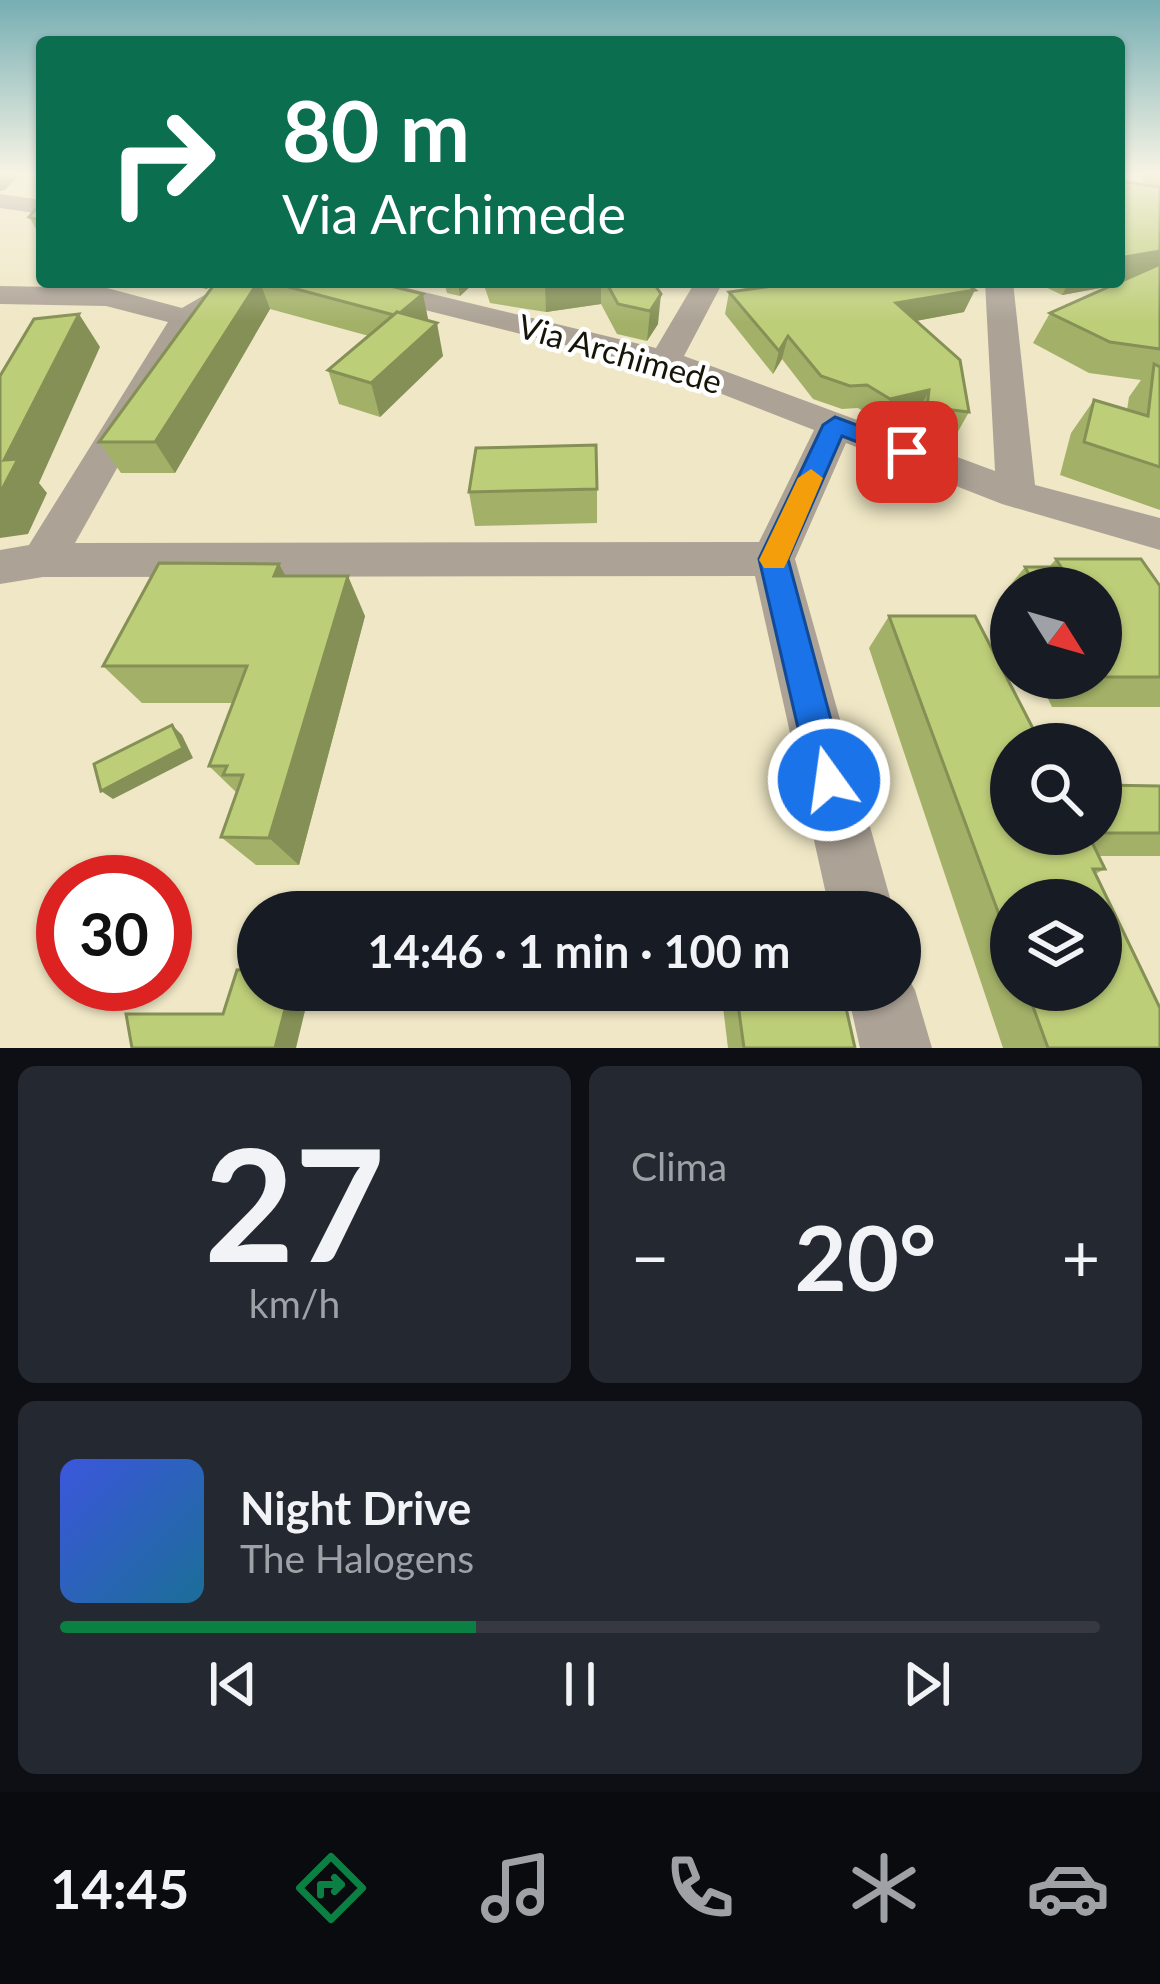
<!DOCTYPE html>
<html lang="it">
<head>
<meta charset="utf-8">
<style>
	body { margin:0; font-family:Lato,sans-serif; background:#242831; color:#f1f3f6; height:100vh; display:flex; flex-direction:column; font-size:45px; white-space:nowrap }
	* { box-sizing:border-box; margin:0 }
	p { font-size:39px; color:#9ea1a6 }
	.icon { flex:none; width:66px; height:66px; fill:none; stroke:currentColor; stroke-width:2; stroke-linecap:round; stroke-linejoin:round }
	.map { position:relative; height:1048px; overflow:hidden }
	.details { display:flex; flex-direction:column; gap:18px; padding:18px; background:#0d0f14; flex:1 }
	.details>* { flex:none }
	.banner { position:absolute; left:36px; top:36px; width:1089px; height:252px; border-radius:12px; box-shadow:0 3px 9px #0004; background:#0b6e4f; color:#fff; overflow:hidden }
	.needle { width:78px; rotate:127deg }
	.controls { position:absolute; left:990px; top:567px; display:grid; gap:24px }
	.controls a { display:grid; place-items:center; width:132px; height:132px; border-radius:50%; background:#171b24; box-shadow:0 3px 9px #0004; font-size:60px }
	.speed { position:absolute; left:36px; top:855px; display:flex; gap:24px; font-size:60px; font-weight:700; text-align:center }
	.speed>* { display:grid; place-content:center; width:156px; height:156px; border-radius:50%; background:#171b24; box-shadow:0 3px 9px #0004; line-height:1 }
	.speed .limit { border:18px solid #d22; background:#fff; color:#111 }
	.pin { position:absolute; display:grid; place-items:center; width:102px; height:102px; color:#fff; margin:-51px; border-radius:24px; box-shadow:0 6px 18px #0006 }
	.me { position:absolute; width:132px; margin:-66px; rotate:346deg; stroke-linejoin:round; filter:drop-shadow(0 0 9px #0008) }
	.turn { display:flex; align-items:center; gap:42px; height:252px; padding:0 48px; font-size:54px }
	.turn .icon { width:156px; height:156px; stroke-width:2.5 }
	.turn b { display:block; font-size:84px; line-height:102px }
	.big { font-size:90px; font-weight:700; line-height:1.1 }
	.details .card { flex:1; display:flex; flex-direction:column; justify-content:center; gap:18px; min-width:0; padding:0 42px; border-radius:18px; background:#242831 }
	.details .dial { align-items:center; gap:0 }
	.dial b { font-size:156px; line-height:1 }
	.song { display:flex; align-items:center; gap:36px }
	.cover { width:144px; height:144px; border-radius:18px; background:linear-gradient(135deg,hsl(230 70% 55%),hsl(200 70% 35%)) }
	.played { height:12px; border-radius:6px; background:linear-gradient(90deg,#0b8043 40%,#363941 40%) }
	.keys { display:flex; justify-content:space-around; direction:ltr }
	.heat { display:flex; justify-content:space-between; align-items:center; font-size:66px; direction:ltr }
	.details .tiles { flex:1; display:grid; gap:18px; grid-template-columns:1fr 1fr }
	.card:last-child { grid-column:span 2 }
	.trip { position:absolute; left:237px; top:891px; width:684px; height:120px; border-radius:60px; background:#171b24; box-shadow:0 3px 9px #0004; font-weight:700; line-height:120px; text-align:center }
	.dock { display:flex; height:192px; justify-content:space-around; align-items:center; background:#090b0e; color:#9ea1a6 }
	.dock .icon { width:84px; height:84px }
	.dock .on { color:#0b8043 }
	.dock b { font-size:54px; color:#f1f3f6 }
	.map>svg:first-child { display:block }
	.lines { fill:none; stroke-linecap:round; stroke-linejoin:round }
	.minor { fill:#aca296; fill-rule:evenodd }
	.wall { fill:#a3b168; fill-rule:evenodd }
	.shaded-wall { fill:#849055 }
	.building { fill:#bdce79; stroke:#849055; stroke-width:3 }
	.route { fill:#1a73e8; stroke:#114b97; stroke-width:3 }
	.slow { fill:#f59e0b }
	.labels { text-anchor:middle; stroke-width:9; stroke-linejoin:round; paint-order:stroke }
	.street-label { font-size:33px; fill:#171408; stroke:#fff }
</style>
</head>
<body>
<div class="map">
<svg width="1160" height="1048" viewBox="0 0 1160 1048">
	<rect width="100%" height="100%" fill="#efe7c5"/>
	<g class="lines">
		<g class="minor">
			<path d="M0,194L42,200V214L0,208Z"/>
			<path d="M227,282H261L198,324L75,543L759,542L814,430L653,367L337,288L333,282H382L656,348L695,282H723L684,356L995,471L985,282H1013L1035,485L1160,518V550L1002,504L846,443L795,559L894,912H830L755,576L43,577L0,584V550L29,545L168,322L106,306L0,304V286L107,288L182,308Z"/>
			<path d="M900,964L915,990L932,1048H860L847,990H900Z"/>
		</g>
	</g>
	<g class="wall">
		<path d="M1141,175H1160V510L1060,475L1071,433L1094,400L1127,410L1129,397L1141,380L1089,373L1033,343L1050,313L1112,286L1062,295L1035,282H1119L1144,185Z"/>
		<path d="M42,202V239L29,217Z"/>
		<path d="M180,282H374L423,294L428,320L443,356L380,417L339,404L328,370L369,336L270,309L175,473H121L99,442L213,285L206,289Z"/>
		<path d="M444,282H475L460,296L447,293Z"/>
		<path d="M483,282H653L658,324L647,341L617,334L601,304L546,312L490,303Z"/>
		<path d="M785,282H964V312L916,321L969,412L956,435L915,431L918,413L880,422L858,408L842,409L813,399L782,359L773,374L725,314L729,292L787,284Z"/>
		<path d="M597,489V523L475,526L469,492Z"/>
		<path d="M1056,559L1160,586V707H1052L1038,678H1101V588H1011V625L998,600L1025,567H1049Z"/>
		<path d="M279,564L285,576L365,616L299,865H256L221,837L237,793L209,766L233,703H142L103,666Z"/>
		<path d="M889,616L1011,834H1101V785L1160,786V856H1099L1105,869L1095,874L1160,1048H1003L869,648ZM1011,900L1101,990H1011Z"/>
		<path d="M721,990H842L855,1048H728Z"/>
	</g>
	<g class="shaded-wall">
		<path d="M0,175H19L5,190L0,191Z"/>
		<path d="M1160,251V277L1062,295L1069,282H1119V258Z"/>
		<path d="M203,282H219L206,289Z"/>
		<path d="M258,282H260L270,309L175,473L155,442Z"/>
		<path d="M458,282H475L460,296Z"/>
		<path d="M545,282H601V304L546,312Z"/>
		<path d="M975,290L964,312L888,326L896,303Z"/>
		<path d="M423,294L429,324L397,316Z"/>
		<path d="M661,294L658,324L647,341L650,311Z"/>
		<path d="M79,314L100,347L39,483L47,493L28,534L0,538V493L4,460Z"/>
		<path d="M437,323L443,356L380,417L371,383Z"/>
		<path d="M788,336L782,359L773,374L779,351Z"/>
		<path d="M929,390L918,413L880,422L890,399Z"/>
		<path d="M279,564L301,604L274,576Z"/>
		<path d="M348,576L365,616L299,865L269,838Z"/>
		<path d="M172,725L182,735L193,758L113,799L101,791Z"/>
		<path d="M290,990H310L296,1048H275Z"/>
	</g>
	<g class="building">
		<path d="M1119,181L1160,187V251L1119,258Z"/>
		<path d="M42,202V221L29,217Z"/>
		<path d="M1160,264V349L1110,342L1050,313Z"/>
		<path d="M216,282H258L155,442H99Z"/>
		<path d="M270,282H374L423,294L400,313L397,312L394,315Z"/>
		<path d="M606,282H653L661,294L650,311L618,304Z"/>
		<path d="M801,282H964L975,290L896,303L960,360L969,412L927,407L929,390L890,399L867,385L850,386L821,376L788,336L779,351L729,292Z"/>
		<path d="M397,312L437,323L371,383L328,370Z"/>
		<path d="M79,314L4,460L18,459L0,493V376L34,319Z"/>
		<path d="M1154,364L1160,367V467L1084,442L1094,400L1148,416Z"/>
		<path d="M596,445L597,489L469,492L476,448Z"/>
		<path d="M1056,559H1141L1160,586V677H1101V588H1036L1025,567H1061Z"/>
		<path d="M159,563L279,564L274,576H348L269,838L221,837L243,775H223L227,766H209L247,666H103Z"/>
		<path d="M889,616H975L1041,744H1011V834H1088L1105,869H1093L1160,1008V1048H1048L1027,990H1101V900H1011V947Z"/>
		<path d="M172,725L183,748L101,791L94,764Z"/>
		<path d="M1101,785L1160,786V833H1101Z"/>
		<path d="M258,969V990H290L275,1048H132L126,1014H223L237,970Z"/>
		<path d="M736,990H842L855,1048H744Z"/>
	</g>
	<linearGradient id="sky" x2="0" y2="1"><stop stop-color="#76aeb3"/><stop offset="0.54" stop-color="#f8f4e5"/><stop offset="1" stop-color="#f8f4e5" stop-opacity="0"/></linearGradient>
	<rect width="1160" height="322" fill="url(#sky)"/>
	<path class="route" d="M835,417L916,447L920,452L907,461L842,436L788,559L847,780L842,793L829,798L816,793L810,780L759,559L823,425Z"/>
	<path class="slow" d="M811,469L823,478L788,560L784,568H764L759,560L798,478Z"/>
	<g class="labels">
		<g class="street-label">
			<text transform="translate(620 354) rotate(16)" y="12">Via Archimede</text>
		</g>
	</g>
</svg>
<div class="controls">
<a><svg class="needle" viewBox="-14 -14 28 28"><path d="M0-13l5 13h-10z" fill="#e53935"/><path d="M0 13l5-13h-10z" fill="#9ea1a6"/></svg></a>
<a><svg class="icon" aria-label="search" viewBox="0 0 24 24"><circle cx="10" cy="10" r="6"/><path d="M15 15l6 6"/></svg></a>
<a><svg class="icon" aria-label="layers" viewBox="0 0 24 24"><path d="M12 4l9 5-9 5-9-5zM3 14l9 5 9-5"/></svg></a>
</div>
<div class="speed"><div class="limit">30</div></div>
<div class="pin" style="left:907px;top:452px;background:#d93025"><svg class="icon" aria-label="arrive" viewBox="0 0 24 24"><path d="M6 21V4h12l-3 4 3 4H6"/></svg></div>
<svg class="me" style="left:829px;top:780px" viewBox="-20 -20 40 40"><circle r="17" fill="#1a73e8" stroke="#fff" stroke-width="3"/><path d="M0-11L8 9 0 5-8 9z" fill="#fff"/></svg>
<div class="trip">14:46 · 1 min · 100 m</div>
<div class="banner">
<div class="turn"><svg class="icon" aria-label="right" viewBox="0 0 24 24"><path d="M7 20v-9h11M14 6l5 5-5 5"/></svg><div><b>80 m</b>Via Archimede</div></div>
</div>
</div>
<section class="details">
<div class="tiles">
<div class="card dial"><b>27</b><p>km/h</p></div>
<div class="card"><p>Clima</p>
<div class="heat"><a>−</a><b class="big">20°</b><a>+</a></div>
</div>
<div class="card">
<div class="song"><i class="cover"></i><div><b>Night Drive</b><p>The Halogens</p></div></div>
<div class="played"></div>
<div class="keys"><svg class="icon" aria-label="previous" viewBox="0 0 24 24"><path d="M18 5L8 12l10 7zM5 5v14"/></svg><svg class="icon" aria-label="pause" viewBox="0 0 24 24"><path d="M8 5v14M16 5v14"/></svg><svg class="icon" aria-label="next" viewBox="0 0 24 24"><path d="M6 5l10 7-10 7zM19 5v14"/></svg></div>
</div>
</div>
</section>
<nav class="dock">
<b>14:45</b>
<svg class="icon on" aria-label="directions" viewBox="0 0 24 24"><path d="M12 3l9 9-9 9-9-9zM9 14v-3h6M13 9l2 2-2 2"/></svg>
<svg class="icon" aria-label="music" viewBox="0 0 24 24"><path d="M9 18V5l10-2v13"/><circle cx="6" cy="18" r="3"/><circle cx="16" cy="16" r="3"/></svg>
<svg class="icon" aria-label="phone" viewBox="0 0 24 24"><path d="M5 4h4l2 5-3 2q2 4 5 5l2-3 5 2v4C11 20 4 13 5 4z"/></svg>
<svg class="icon" aria-label="climate" viewBox="0 0 24 24"><path d="M12 3v18M4 7l16 10M4 17L20 7"/></svg>
<svg class="icon" aria-label="car" viewBox="0 0 24 24"><path d="M5 17H2v-5l4-1 3-4h7l3 4 3 1v5h-3M9 17h6M6 11h13"/><circle cx="7" cy="17" r="2"/><circle cx="17" cy="17" r="2"/></svg>
</nav>
</body>
</html>
